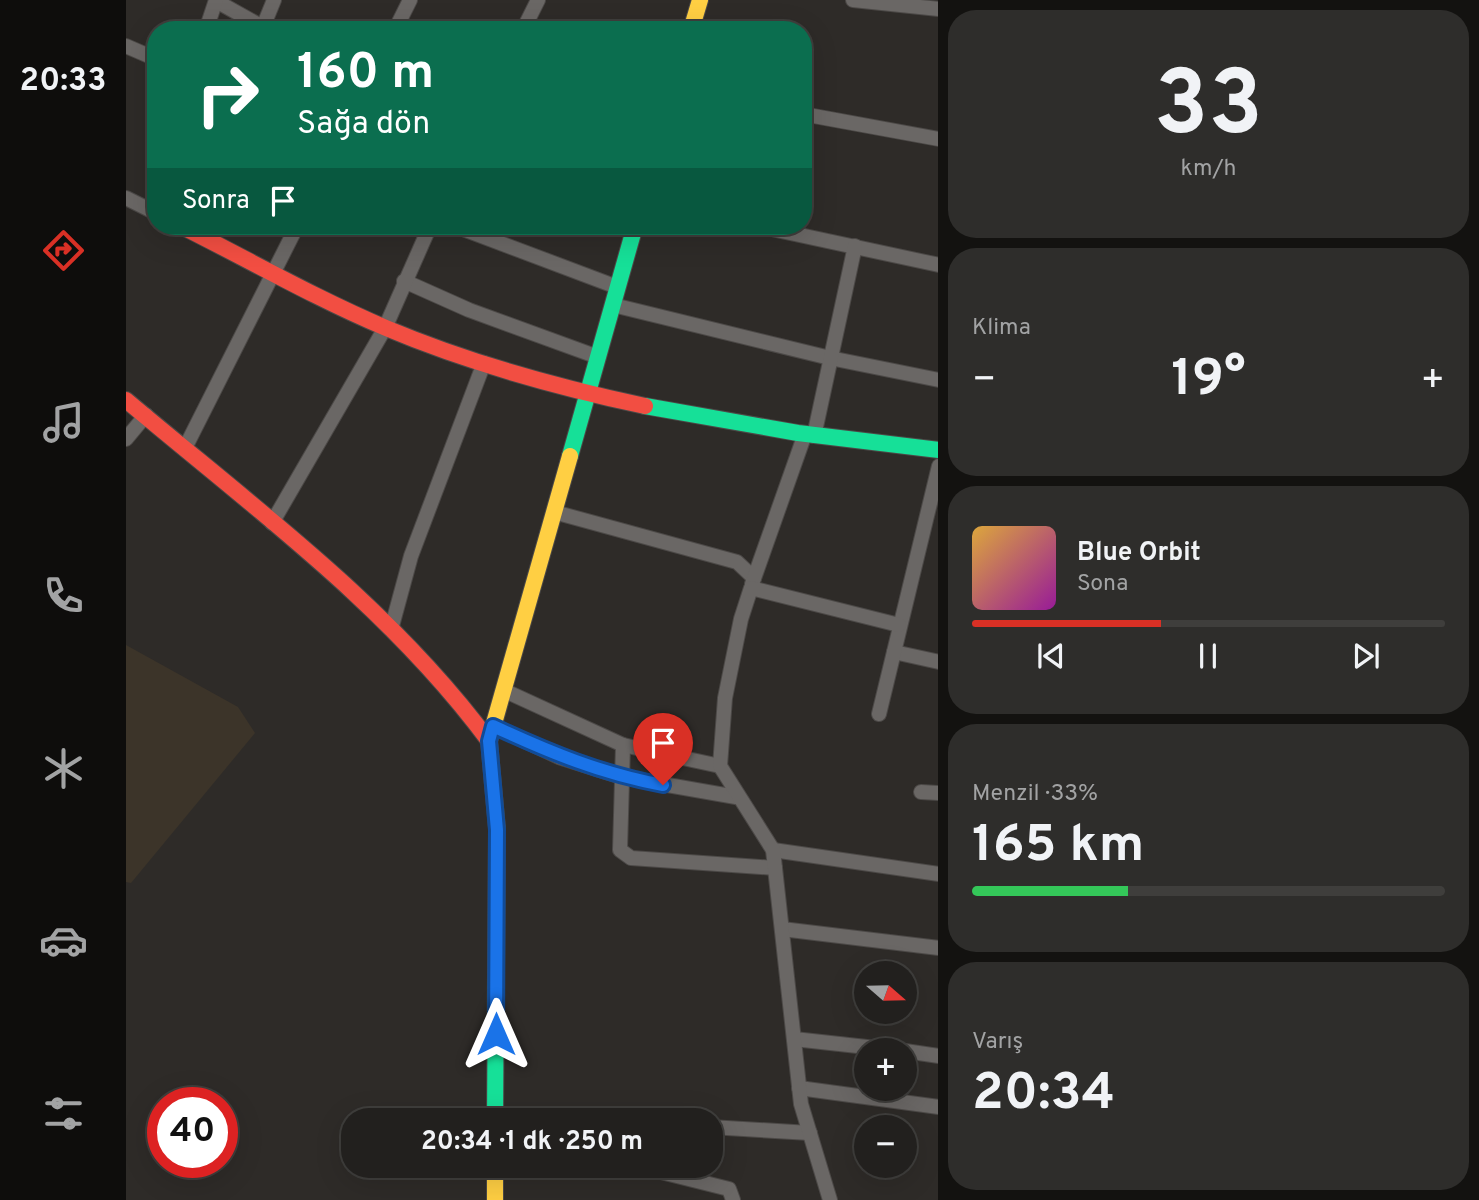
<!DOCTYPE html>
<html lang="tr">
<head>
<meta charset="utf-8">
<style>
	body { margin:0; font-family:Overpass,sans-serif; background:#2e2d2b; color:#f1f3f6; height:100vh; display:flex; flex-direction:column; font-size:26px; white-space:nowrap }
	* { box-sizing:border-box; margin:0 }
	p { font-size:23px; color:#a2a3a4 }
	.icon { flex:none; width:38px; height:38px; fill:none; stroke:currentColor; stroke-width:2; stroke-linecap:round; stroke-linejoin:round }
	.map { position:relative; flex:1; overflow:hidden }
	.details { display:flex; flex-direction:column; gap:10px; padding:10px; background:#131210; width:541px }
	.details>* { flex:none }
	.banner { position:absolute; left:21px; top:21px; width:665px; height:214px; border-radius:28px; box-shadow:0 7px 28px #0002,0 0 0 2px #3f3e3c; background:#0b6e4f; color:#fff; overflow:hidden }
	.needle { width:46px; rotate:110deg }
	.buttons { position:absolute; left:728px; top:961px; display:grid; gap:14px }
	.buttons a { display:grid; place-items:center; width:63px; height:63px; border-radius:50%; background:#22201e; box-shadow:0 7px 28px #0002,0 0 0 2px #3f3e3c; font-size:35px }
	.speed { position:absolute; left:21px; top:1087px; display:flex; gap:14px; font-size:35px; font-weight:700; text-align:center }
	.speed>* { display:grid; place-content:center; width:91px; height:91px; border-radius:50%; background:#22201e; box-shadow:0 7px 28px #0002,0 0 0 2px #3f3e3c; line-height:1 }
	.speed .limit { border:10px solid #d22; background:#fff; color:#111 }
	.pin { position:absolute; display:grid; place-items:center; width:60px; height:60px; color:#fff; margin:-72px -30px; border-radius:50% 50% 50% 0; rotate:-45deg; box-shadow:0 0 7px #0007 }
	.pin .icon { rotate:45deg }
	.me { position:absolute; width:77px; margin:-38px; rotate:0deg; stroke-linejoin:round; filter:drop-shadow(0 0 5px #0008) }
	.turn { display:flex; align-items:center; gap:24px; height:147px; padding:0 35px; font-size:32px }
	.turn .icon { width:91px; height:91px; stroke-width:2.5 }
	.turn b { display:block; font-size:49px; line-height:60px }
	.then { display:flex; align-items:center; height:66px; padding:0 35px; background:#0003; gap:14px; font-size:26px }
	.big { font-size:52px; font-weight:700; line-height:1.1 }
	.details .widget { flex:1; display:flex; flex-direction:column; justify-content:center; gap:10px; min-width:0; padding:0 24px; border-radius:28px; background:#2e2d2b }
	.details .dial { align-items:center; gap:0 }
	.dial b { font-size:91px; line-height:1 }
	.song { display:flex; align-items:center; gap:21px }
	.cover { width:84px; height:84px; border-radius:10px; background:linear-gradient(135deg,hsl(40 70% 55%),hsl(300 70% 35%)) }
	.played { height:7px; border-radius:4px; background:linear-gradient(90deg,#d93025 40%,#3f3e3c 40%) }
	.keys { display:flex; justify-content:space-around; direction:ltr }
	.heat { display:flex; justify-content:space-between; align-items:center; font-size:38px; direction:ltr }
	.charge { height:10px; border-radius:5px; background:linear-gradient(90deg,#34c759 33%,#3f3e3c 0) }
	.trip { position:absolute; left:215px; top:1108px; width:382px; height:70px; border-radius:28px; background:#22201e; box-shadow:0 7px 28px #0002,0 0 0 2px #3f3e3c; font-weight:700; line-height:70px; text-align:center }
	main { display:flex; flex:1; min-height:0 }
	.dock { display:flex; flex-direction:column; width:126px; justify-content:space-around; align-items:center; background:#0e0d0c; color:#a2a3a4 }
	.dock .icon { width:49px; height:49px }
	.dock .on { color:#d93025 }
	.dock b { font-size:32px; color:#f1f3f6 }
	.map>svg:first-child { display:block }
	.built { fill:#3c3429 }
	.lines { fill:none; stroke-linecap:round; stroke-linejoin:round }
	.street-casing { stroke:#4c4947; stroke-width:16 }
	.fast-casing { stroke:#4c4947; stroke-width:18 }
	.slow-casing { stroke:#4c4947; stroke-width:18 }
	.jam-casing { stroke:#4c4947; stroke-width:18 }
	.street { stroke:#6a6765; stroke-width:14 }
	.fast { stroke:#16e098; stroke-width:16 }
	.slow { stroke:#ffcf43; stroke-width:16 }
	.jam { stroke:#f24e42; stroke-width:16 }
	.route-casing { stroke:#114b97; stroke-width:18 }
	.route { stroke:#1a73e8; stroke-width:12 }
</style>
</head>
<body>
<main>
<nav class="dock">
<b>20:33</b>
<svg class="icon on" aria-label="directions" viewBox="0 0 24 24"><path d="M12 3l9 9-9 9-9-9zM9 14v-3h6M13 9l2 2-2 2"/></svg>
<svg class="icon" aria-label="music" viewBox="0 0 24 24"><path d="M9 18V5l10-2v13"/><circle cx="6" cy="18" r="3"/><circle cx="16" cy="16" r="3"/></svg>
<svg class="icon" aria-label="phone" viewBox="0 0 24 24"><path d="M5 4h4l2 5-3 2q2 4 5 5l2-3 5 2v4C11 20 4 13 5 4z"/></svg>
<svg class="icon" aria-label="climate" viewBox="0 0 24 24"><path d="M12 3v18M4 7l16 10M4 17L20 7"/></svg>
<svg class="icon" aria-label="car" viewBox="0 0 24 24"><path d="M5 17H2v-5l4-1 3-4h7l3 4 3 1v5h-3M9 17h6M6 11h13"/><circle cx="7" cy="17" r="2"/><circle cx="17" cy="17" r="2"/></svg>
<svg class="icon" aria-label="filters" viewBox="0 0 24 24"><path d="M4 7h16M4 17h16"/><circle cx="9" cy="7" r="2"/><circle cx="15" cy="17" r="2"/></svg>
</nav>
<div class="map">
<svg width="813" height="1200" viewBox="0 0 813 1200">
	<rect width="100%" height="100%" fill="#2e2b28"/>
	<path class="built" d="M0,645L112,707L129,733L5,883L0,882Z"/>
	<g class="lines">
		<defs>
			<g id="street">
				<path d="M727,0L813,9"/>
				<path d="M90,1L142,30"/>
				<path d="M137,27L148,0"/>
				<path d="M80,30L90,0"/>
				<path d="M269,30L284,0"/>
				<path d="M397,30L412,0"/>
				<path d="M0,46L30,59"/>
				<path d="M677,114L813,139"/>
				<path d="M0,198L30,213"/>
				<path d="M329,226L491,287"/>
				<path d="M632,226L813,265"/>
				<path d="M278,281L343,310L472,357"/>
				<path d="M487,305L704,358L813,380"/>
				<path d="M688,436L729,246"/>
				<path d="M0,439L20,415"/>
				<path d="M59,448L171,226"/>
				<path d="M428,512L611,562L628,578"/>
				<path d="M146,523L259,328L304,226"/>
				<path d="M626,584L679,434"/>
				<path d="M266,626L285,556L358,363"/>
				<path d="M768,652L813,662"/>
				<path d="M377,690L497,745L594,766"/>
				<path d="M753,714L813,466"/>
				<path d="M367,726L433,757L496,777L610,797"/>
				<path d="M497,745L494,850L505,858L649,868"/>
				<path d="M795,792L813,793"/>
				<path d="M647,850L813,874"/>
				<path d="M656,929L813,948"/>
				<path d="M668,1039L768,1050"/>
				<path d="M779,1051L813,1056"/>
				<path d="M673,1088L813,1107"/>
				<path d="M369,1115L453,1120"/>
				<path d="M584,1127L684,1133"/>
				<path d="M536,1166L535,1172L603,1189L607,1200"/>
				<path d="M704,1200L675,1104L647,850L594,766L599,698L615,619L625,588L773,625"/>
			</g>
			<g id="fast">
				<path d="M519,406L672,433L813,450"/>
				<path d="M444,456L509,226"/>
				<path d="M369,1120L371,828"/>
			</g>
			<g id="slow">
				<path d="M565,30L574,0"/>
				<path d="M371,828L363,741L444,456"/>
				<path d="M369,1166V1200"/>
			</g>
			<g id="jam">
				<path d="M55,226C123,260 189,298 260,328C343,363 430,387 519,406"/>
				<path d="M0,400C127,507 264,607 363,741"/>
			</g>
		</defs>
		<use href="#street" class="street-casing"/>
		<use href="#fast" class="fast-casing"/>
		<use href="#slow" class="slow-casing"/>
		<use href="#jam" class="jam-casing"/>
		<use href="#street" class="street"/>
		<use href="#fast" class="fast"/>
		<use href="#slow" class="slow"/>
		<use href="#jam" class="jam"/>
	</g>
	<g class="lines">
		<defs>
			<path id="route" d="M370,1034L371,830L363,741L367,726C423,752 476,774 537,785"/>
		</defs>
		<use href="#route" class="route-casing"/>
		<use href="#route" class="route"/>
	</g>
</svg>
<div class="buttons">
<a><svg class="needle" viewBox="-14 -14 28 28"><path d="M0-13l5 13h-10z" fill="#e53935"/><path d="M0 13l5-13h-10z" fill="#a2a3a4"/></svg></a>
<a>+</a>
<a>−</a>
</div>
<div class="speed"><div class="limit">40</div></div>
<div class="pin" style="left:537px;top:785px;background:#d93025"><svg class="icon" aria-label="arrive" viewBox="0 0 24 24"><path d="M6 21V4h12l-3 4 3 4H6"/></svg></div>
<svg class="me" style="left:370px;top:1034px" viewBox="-20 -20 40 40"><path d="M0-17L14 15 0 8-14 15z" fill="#1a73e8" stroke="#fff" stroke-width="4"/></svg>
<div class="trip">20:34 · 1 dk · 250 m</div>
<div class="banner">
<div class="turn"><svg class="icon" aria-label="right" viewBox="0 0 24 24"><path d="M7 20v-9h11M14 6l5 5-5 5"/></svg><div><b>160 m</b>Sağa dön</div></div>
<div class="then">Sonra<svg class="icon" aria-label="arrive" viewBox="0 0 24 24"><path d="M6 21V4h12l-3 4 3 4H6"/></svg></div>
</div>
</div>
<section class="details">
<div class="widget dial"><b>33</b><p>km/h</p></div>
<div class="widget"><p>Klima</p>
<div class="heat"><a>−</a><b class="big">19°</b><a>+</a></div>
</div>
<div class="widget">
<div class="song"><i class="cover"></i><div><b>Blue Orbit</b><p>Sona</p></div></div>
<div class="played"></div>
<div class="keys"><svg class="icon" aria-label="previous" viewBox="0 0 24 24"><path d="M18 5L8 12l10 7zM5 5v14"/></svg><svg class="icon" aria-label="pause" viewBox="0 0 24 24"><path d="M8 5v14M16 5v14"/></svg><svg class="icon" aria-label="next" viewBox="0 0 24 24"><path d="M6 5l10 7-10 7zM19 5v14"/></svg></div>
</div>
<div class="widget"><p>Menzil · 33%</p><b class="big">165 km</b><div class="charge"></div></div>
<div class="widget"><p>Varış</p><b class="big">20:34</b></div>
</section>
</main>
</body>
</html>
